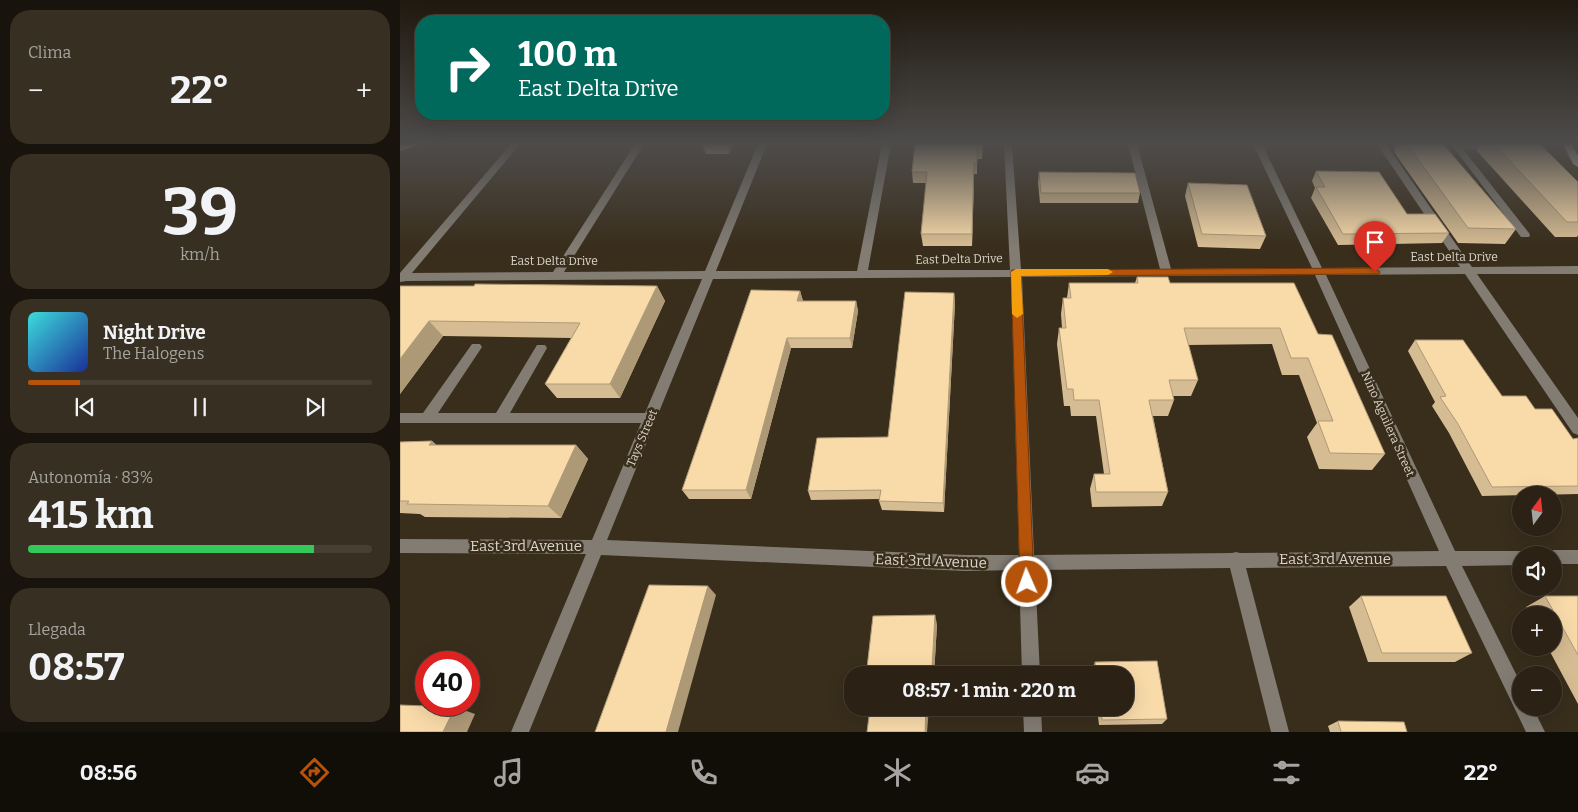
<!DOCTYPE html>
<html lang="es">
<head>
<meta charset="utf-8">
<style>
	body { margin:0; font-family:Bitter,serif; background:#372f22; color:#f1f3f6; height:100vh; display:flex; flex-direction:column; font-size:19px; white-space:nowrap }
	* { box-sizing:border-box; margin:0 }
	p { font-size:16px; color:#a6a4a0 }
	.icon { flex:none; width:28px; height:28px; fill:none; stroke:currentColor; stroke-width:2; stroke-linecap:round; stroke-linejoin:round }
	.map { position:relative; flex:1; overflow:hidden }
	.drawer { display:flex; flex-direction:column; gap:10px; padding:10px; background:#18130c; width:400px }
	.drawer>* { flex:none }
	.hud { position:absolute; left:15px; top:15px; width:475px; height:105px; border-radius:20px; box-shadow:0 5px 20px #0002,0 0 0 1px #473f34; background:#00695c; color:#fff; overflow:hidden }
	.needle { width:32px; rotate:15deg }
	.tools { position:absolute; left:1112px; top:486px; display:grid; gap:10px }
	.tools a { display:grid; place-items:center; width:50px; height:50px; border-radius:50%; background:#2b2215; box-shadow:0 5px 20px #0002,0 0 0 1px #473f34; font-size:25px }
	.speed { position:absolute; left:15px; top:651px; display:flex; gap:10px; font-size:25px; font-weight:700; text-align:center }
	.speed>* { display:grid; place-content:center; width:65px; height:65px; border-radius:50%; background:#2b2215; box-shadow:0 5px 20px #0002,0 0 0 1px #473f34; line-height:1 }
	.speed .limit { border:8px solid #d22; background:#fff; color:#111 }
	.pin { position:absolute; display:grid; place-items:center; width:42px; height:42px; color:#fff; margin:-51px -21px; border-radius:50% 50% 50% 0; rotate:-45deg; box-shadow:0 0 5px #0007 }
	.pin .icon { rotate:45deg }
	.me { position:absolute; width:55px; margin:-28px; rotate:358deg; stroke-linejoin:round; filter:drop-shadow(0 0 4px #0008) }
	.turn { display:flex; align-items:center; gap:18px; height:105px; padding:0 20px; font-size:22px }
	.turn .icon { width:65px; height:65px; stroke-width:2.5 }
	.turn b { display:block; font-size:35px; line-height:42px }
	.big { font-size:38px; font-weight:700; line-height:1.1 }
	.drawer .tile { flex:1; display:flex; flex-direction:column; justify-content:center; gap:8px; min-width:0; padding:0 18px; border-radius:20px; background:#372f22 }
	.drawer .dial { align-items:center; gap:0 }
	.dial b { font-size:65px; line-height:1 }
	.song { display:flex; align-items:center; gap:15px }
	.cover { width:60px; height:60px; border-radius:8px; background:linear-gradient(135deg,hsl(180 70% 55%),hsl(230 70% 35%)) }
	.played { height:5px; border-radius:2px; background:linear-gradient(90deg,#b45309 15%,#473f34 15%) }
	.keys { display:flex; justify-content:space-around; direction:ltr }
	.heat { display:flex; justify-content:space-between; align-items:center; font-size:28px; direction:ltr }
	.charge { height:8px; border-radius:4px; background:linear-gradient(90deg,#34c759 83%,#473f34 0) }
	.trip { position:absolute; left:444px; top:666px; width:290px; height:50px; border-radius:20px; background:#2b2215; box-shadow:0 5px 20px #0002,0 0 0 1px #473f34; font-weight:700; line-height:50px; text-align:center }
	.menu { display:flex; height:80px; justify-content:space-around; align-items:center; background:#110e08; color:#a6a4a0 }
	.menu .icon { width:35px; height:35px }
	.menu .selected { color:#b45309 }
	.menu b { font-size:22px; color:#f1f3f6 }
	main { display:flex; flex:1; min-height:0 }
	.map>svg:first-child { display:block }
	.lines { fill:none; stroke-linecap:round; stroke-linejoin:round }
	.minor { fill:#827c73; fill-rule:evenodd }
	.major { fill:#d5c9b7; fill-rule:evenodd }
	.wall { fill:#d6bc92 }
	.shaded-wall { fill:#ae9977 }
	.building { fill:#f9dbaa; stroke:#ae9977 }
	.route { fill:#b45309; stroke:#753606 }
	.slow { fill:#f59e0b }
	.labels { text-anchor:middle; stroke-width:5; stroke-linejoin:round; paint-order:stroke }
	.street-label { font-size:12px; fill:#dad3c8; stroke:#392e1c }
	.near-street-label { font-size:15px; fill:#dad3c8; stroke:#392e1c }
</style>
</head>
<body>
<main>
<section class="drawer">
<div class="tile"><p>Clima</p>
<div class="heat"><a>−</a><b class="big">22°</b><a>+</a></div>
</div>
<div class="tile dial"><b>39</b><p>km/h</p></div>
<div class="tile">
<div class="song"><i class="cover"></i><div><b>Night Drive</b><p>The Halogens</p></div></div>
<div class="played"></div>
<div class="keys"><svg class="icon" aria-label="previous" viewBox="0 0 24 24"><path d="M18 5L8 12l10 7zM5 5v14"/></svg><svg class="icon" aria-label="pause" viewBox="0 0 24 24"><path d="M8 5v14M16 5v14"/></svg><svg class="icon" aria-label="next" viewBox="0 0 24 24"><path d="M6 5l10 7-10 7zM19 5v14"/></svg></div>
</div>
<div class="tile"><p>Autonomía · 83%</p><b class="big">415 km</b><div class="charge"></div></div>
<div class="tile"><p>Llegada</p><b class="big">08:57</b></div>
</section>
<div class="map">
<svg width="1178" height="732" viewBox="0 0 1178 732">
	<rect width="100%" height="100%" fill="#392e1c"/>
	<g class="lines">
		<g class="minor">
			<path d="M111,144H120L12,273L153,272L235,144H244L164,272L305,271L358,144H367L316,271H457L482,144H491L468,270H610L604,144H612L621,270L760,269L728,144H737L771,269L912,268L853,144H862L922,268L1060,267L977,144H986L1072,267L1178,266V274H1077L1178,418V435L1173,433L1065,274L926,275L1055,551H1121L1127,553V555H1121V565L1062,566L1121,684V708H1133L1145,732H1126L1046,566L846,568L889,732H871L830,568L635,570L640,675H622L619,570L565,571L201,555L129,732H111L186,554L0,553V539L192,540L241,423H0V413H23L72,344H80L82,347L38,413H96L137,345H145L147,348L110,413H245L302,279L6,281L0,282V273ZM915,275L1039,551L840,553L836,552L832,553L634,555L622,277ZM611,277L619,555H565L207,540L313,279Z"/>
			<path d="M1051,144H1099V148L1096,149H1063L1129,233L1130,235L1129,237H1121Z"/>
			<path d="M1154,550H1178V564H1154V555H1147L1148,552Z"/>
			<path d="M623,708H641L642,732H624Z"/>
		</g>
		<g class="major">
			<path d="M5,144H21L0,151V145Z"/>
			<path d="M1163,144H1172L1178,156V167L1173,164Z"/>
		</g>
	</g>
	<g class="wall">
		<path d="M302,144H333L329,154H306Z"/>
		<path d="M515,144H583L582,159H577V174H574L572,246H523L521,234L526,183H513L512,172Z"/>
		<path d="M997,144H1043L1116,229L1105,244L1058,243L994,152Z"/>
		<path d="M1081,144H1140L1178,182V235L1177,237H1155L1077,151Z"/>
		<path d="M916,171L1007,214L1049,233L1042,243L938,245L911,198L915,188L912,181Z"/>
		<path d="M639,172L740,193L738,203H640L638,182Z"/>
		<path d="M788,183L866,236L860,249L798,247L785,196Z"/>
		<path d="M737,277L770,283L918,334L985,454L972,470L919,469L907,437L917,423L899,375H882L872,344L788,345L798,380L791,396H773L774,400L768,416H753L768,492L762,506L692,507L690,489L694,474H704L696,416H671L670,406H664L657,344L659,328H662L661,314L663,298H667L669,283H735Z"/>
		<path d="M0,286H257L265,301L220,398H157L145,384L171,338L43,336L0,394Z"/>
		<path d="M400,291L403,301H456L458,311L452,348H391L351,499H289L282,490Z"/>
		<path d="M554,293L555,303L544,512L482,510L479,501L480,499L411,500L408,491L488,437Z"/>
		<path d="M1015,340L1102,396L1135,409L1173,439L1178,438V494L1082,496L1049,433L1032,406L1035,402L1008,351Z"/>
		<path d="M32,441L36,445H176L188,459L161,518L25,517L20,514L0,513V442Z"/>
		<path d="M961,596L1072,653L1055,662H968L949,607Z"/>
		<path d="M1145,596H1178V704L1148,648H1154V615H1130L1126,607Z"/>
		<path d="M537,624L534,675H470L467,668Z"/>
		<path d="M757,661L767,719L762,724L699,725L697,708H725V675H694L693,668L695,662Z"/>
		<path d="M938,721L1007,732H930L928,726Z"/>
	</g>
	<g class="shaded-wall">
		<path d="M325,144H333L329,154Z"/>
		<path d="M574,163V174L572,246V234Z"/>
		<path d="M257,286L265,301L220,398L210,384Z"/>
		<path d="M400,291L403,301H397Z"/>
		<path d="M554,293L555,303L544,512L543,503Z"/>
		<path d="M456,301L458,311L452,348L450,338Z"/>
		<path d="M29,321L43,336L0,394V359Z"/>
		<path d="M387,338L391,348L351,499L346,490Z"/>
		<path d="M32,441L48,455L29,445Z"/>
		<path d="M176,445L188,459L161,518L148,506Z"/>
		<path d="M308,586L316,595L278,732H266Z"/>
		<path d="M535,615L537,624L534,675L532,667Z"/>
		<path d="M55,707L75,714L67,732H43Z"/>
		<path d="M526,708H529L527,732H525Z"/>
	</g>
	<g class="building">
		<path d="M515,144H582V147H577V163H574L572,234H521L527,172H512Z"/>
		<path d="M1007,144H1043L1116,229L1068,228Z"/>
		<path d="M1094,144H1140L1178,182V222H1167Z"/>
		<path d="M916,171L979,172L1007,214H1035L1049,233L943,234L916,187H925Z"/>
		<path d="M639,172L735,173L740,193H641Z"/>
		<path d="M788,183L847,185L866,236L802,234Z"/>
		<path d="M737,277H768L770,283H894L918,334L932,335L985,454L930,453L918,421H933L908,358H891L880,328H784L798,380H769L774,400H749L768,492H696L694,474H710L699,400H674L673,389H667L659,328H666L663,298H671L669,283H738Z"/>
		<path d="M75,284L257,286L210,384H145L180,323L29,321L0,359V286H74Z"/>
		<path d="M351,290L400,291L397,301H456L450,338H387L346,490H282Z"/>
		<path d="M505,292L554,293L543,503L479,501L481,490L408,491L417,438L488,437Z"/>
		<path d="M1015,340H1063L1102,396H1126L1135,409H1152L1173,439L1178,438V486L1092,487L1058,424L1040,397L1046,396Z"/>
		<path d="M32,441L29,445H176L148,506L7,504L9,501H0V442Z"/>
		<path d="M249,585L308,586L266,732H195Z"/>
		<path d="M961,596H1046L1072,653H982Z"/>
		<path d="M1145,596H1178V655Z"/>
		<path d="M535,615L532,667H528V675H473L474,668H467L473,616Z"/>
		<path d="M757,661L767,719L702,720L701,708H725V675H697L695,662Z"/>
		<path d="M0,705L55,707L43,732H0Z"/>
		<path d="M470,708H526L525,732H467Z"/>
		<path d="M938,721L1004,722L1007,732H941Z"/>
	</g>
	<linearGradient id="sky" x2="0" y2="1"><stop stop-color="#1f190f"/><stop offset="0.58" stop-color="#4e4c4b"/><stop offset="1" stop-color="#4e4c4b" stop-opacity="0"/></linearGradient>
	<rect width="1178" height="247" fill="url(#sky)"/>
	<path class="route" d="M975,268L980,272L979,274L621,276L634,582L632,587L627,589L622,587L620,582L611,272L612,270Z"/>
	<path class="slow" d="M616,269H708L713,272L708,275L621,276L623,314L617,318L612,314L611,272Z"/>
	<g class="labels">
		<g class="street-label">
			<text x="1054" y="261">East Delta Drive</text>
			<text transform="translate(559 259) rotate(-1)" y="4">East Delta Drive</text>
			<text x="154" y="265">East Delta Drive</text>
			<text transform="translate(988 424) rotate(66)" y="4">Nino Aguilera Street</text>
			<text transform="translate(242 438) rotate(-67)" y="4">Tays Street</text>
		</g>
		<g class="near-street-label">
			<text x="126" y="551">East 3rd Avenue</text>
			<text x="935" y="564">East 3rd Avenue</text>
			<text transform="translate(531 561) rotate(2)" y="5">East 3rd Avenue</text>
		</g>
	</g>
</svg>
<div class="tools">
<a><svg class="needle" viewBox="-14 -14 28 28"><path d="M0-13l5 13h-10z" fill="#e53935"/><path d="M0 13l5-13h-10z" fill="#a6a4a0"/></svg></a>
<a><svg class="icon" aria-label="sound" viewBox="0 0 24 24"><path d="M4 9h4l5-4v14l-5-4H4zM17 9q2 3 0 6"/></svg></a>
<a>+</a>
<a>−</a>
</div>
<div class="speed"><div class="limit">40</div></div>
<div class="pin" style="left:975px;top:272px;background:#d93025"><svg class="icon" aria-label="arrive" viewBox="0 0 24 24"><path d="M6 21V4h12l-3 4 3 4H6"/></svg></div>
<svg class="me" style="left:627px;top:582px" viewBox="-20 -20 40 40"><circle r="17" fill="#b45309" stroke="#fff" stroke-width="3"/><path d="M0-11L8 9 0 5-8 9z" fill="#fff"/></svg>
<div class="trip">08:57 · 1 min · 220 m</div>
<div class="hud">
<div class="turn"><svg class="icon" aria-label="right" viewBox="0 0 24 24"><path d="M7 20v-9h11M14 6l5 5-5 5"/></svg><div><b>100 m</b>East Delta Drive</div></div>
</div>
</div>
</main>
<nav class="menu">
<b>08:56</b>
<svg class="icon selected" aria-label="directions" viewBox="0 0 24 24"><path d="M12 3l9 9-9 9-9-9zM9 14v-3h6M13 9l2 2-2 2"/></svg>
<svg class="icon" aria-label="music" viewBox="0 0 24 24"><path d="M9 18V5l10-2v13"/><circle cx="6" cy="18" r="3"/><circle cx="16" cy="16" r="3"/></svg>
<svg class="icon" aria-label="phone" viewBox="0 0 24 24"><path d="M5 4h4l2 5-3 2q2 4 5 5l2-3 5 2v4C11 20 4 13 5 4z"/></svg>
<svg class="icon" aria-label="climate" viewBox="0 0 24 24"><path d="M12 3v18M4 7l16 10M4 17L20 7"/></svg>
<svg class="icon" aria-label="car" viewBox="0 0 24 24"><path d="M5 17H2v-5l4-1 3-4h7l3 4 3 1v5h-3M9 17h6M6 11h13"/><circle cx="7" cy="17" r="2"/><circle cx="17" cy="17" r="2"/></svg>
<svg class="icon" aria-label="filters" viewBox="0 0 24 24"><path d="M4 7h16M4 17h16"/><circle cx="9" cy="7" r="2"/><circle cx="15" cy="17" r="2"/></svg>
<b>22°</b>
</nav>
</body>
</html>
